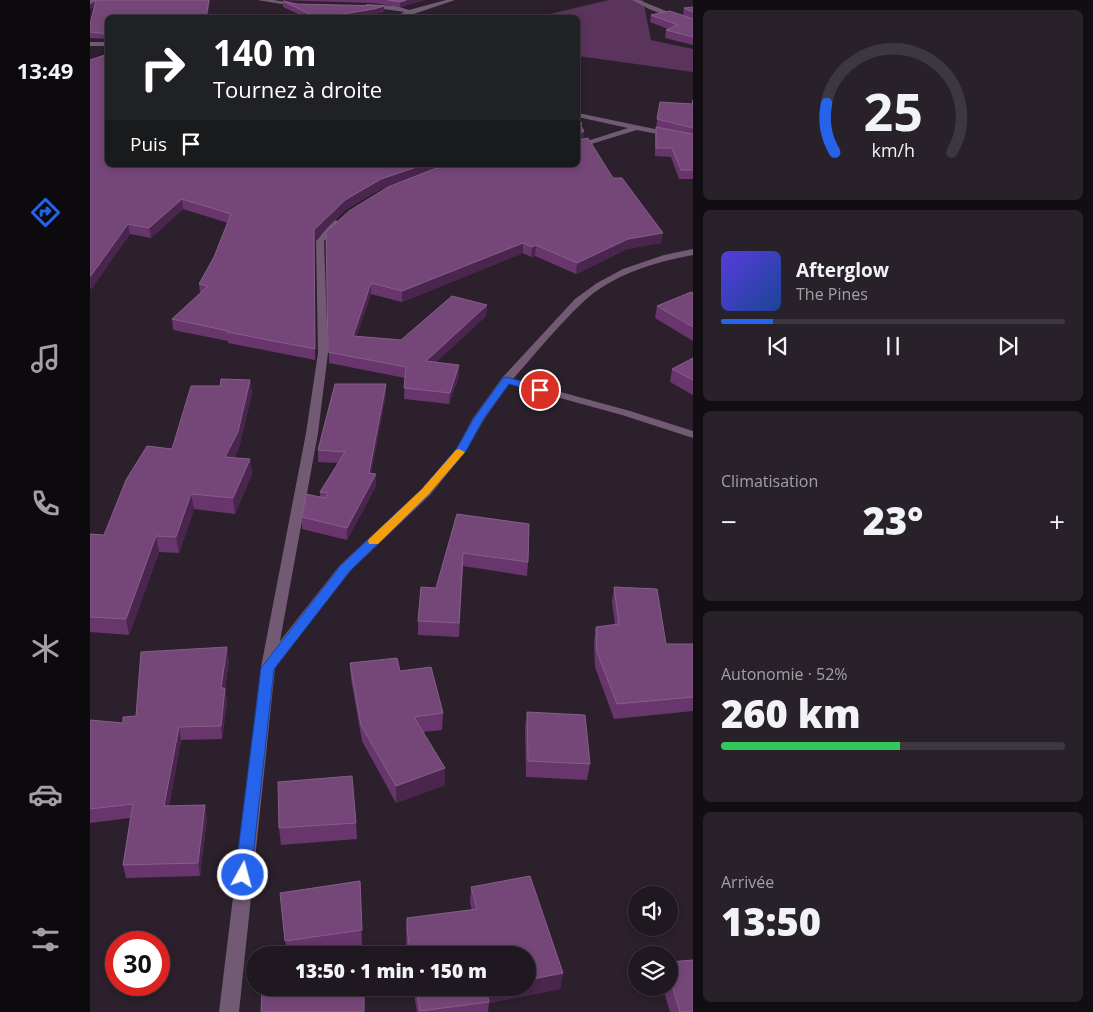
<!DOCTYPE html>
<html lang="fr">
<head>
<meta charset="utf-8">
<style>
	body { margin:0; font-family:"Open Sans",sans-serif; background:#28212a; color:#f1f3f6; height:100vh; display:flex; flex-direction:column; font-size:19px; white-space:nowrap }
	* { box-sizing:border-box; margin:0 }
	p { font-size:16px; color:#a2a0a5 }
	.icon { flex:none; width:28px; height:28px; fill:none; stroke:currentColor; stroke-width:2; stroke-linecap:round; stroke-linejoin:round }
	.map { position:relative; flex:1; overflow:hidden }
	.drawer { display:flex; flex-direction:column; gap:10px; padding:10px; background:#120d12; width:400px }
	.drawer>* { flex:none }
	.top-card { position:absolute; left:15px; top:15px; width:475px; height:152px; border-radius:8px; box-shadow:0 2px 8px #0003,0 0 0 1px #3d373f; background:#202124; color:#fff; overflow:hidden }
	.buttons { position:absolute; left:538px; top:886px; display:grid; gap:10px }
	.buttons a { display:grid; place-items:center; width:50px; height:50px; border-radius:50%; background:#201821; box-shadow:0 2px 8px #0003,0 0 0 1px #3d373f; font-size:25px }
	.speed { position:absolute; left:15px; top:931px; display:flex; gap:10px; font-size:25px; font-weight:700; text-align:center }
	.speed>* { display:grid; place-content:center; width:65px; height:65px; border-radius:50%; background:#201821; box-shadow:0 2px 8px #0003,0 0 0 1px #3d373f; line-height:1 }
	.speed .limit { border:8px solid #d22; background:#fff; color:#111 }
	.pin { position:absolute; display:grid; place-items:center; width:42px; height:42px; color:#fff; margin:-21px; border:2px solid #fff; border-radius:50%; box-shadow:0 1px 5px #0007 }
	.me { position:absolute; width:55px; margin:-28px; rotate:7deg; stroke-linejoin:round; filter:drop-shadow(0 0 4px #0008) }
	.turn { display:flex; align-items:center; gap:18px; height:105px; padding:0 25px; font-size:22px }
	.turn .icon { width:65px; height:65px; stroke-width:2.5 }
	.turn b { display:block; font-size:35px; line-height:42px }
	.then { display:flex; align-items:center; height:48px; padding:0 25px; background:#0003; gap:10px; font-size:19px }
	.big { font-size:38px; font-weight:800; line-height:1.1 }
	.drawer .card { flex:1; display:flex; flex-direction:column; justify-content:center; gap:8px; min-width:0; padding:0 18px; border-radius:8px; background:#28212a }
	.drawer .dial { align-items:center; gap:0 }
	.dial svg { height:130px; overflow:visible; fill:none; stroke:#3d373f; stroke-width:7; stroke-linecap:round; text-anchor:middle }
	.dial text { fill:#f1f3f6; stroke:none }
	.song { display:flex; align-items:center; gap:15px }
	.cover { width:60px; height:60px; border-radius:8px; background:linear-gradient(135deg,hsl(250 70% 55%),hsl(220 70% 35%)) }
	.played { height:5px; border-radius:2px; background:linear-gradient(90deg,#2563eb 15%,#3d373f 15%) }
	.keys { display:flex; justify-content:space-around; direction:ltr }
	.heat { display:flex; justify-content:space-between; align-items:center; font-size:28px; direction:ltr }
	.charge { height:8px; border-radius:4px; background:linear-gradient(90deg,#34c759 52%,#3d373f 0) }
	.trip { position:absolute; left:156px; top:946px; width:290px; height:50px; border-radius:25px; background:#201821; box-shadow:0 2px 8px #0003,0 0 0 1px #3d373f; font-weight:800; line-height:50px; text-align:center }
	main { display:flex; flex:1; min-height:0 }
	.tab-bar { display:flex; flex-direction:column; width:90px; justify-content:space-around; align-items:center; background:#0d0a0d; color:#a2a0a5 }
	.tab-bar .icon { width:35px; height:35px }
	.tab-bar .on { color:#2563eb }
	.tab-bar b { font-size:22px; color:#f1f3f6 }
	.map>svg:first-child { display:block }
	.green { fill:#5a345d }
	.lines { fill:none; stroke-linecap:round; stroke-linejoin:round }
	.minor { fill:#735a74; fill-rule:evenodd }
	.wall { fill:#68356d }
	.shaded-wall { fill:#4a254e }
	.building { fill:#754779; stroke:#865e89 }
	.route { fill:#2563eb; stroke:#184099 }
	.slow { fill:#f59e0b }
</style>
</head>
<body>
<main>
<nav class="tab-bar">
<b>13:49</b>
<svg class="icon on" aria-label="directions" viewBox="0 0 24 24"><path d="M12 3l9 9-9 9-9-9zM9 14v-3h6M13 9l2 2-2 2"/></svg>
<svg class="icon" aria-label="music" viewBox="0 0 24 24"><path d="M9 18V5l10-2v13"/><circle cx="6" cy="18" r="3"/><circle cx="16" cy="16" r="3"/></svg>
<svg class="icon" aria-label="phone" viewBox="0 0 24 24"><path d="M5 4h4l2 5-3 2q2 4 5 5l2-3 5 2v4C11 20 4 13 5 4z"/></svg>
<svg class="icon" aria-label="climate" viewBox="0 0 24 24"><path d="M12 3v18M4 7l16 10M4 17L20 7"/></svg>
<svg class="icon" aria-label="car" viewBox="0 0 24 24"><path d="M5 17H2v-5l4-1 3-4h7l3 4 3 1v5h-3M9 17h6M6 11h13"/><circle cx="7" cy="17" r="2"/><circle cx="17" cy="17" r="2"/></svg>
<svg class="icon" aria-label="filters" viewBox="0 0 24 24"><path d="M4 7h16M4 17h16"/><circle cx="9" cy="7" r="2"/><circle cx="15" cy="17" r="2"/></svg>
</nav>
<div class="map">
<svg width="603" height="1012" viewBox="0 0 603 1012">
	<rect width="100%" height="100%" fill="#2b202c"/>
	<path class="green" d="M519,0H553L561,40L603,49V72L488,56V18H443Z"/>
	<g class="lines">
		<g class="minor">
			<path d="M167,0H184L213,5L210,7Z"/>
			<path d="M356,0H365L312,18H303L314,12L274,6L277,4L306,6L319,10Z"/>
			<path d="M542,0H549L603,22V26L559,9Z"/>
			<rect x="0" y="42" width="18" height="4"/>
			<path d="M488,113L603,137V141L547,130L488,148V144L538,128L488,117Z"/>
			<path d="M246,220L250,223L234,241L238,353L228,433L190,641L250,565L332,489L367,448L383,418L412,378L485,299L507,283L533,269L574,255L603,249V255C564,262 521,275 491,304C467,327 445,354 423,379L540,411L603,431V438L532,415L419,384L395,418L376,451L340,495L260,571L185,668L149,1012H129L171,667L216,433L228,353L226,241L243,221Z"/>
		</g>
	</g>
	<g class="wall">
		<path d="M0,0H120L117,18H18V39L0,38V24L4,7L0,9Z"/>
		<path d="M186,0H334L310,7L283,3Z"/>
		<path d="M193,1L207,4L294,12L264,18H217L193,7Z"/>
		<path d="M603,7V45L575,38L576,30L578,29L560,22L561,15L593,16L594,8Z"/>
		<path d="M0,60L18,165H488V117L492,124V128L494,131L493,139L523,178L571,243L537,249L486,274L445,256L441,257L433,253L312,302L281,294L266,336L311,340L397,305L396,316L346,362L369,376L359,404L314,399L315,378L239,363L236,232L312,181L291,189L255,210L225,240V360L138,343V341L83,330L82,319L110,293L109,284L124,257L138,223L93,209L61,238L40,234L0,289Z"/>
		<path d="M603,99V179H589L581,157L565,156V135L570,102L602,104Z"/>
		<path d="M603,293V341L565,318L567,306Z"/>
		<path d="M603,358V395L580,382L582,369Z"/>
		<path d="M160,380L162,394L149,447L144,458L160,459L162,474L145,514L104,509L89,553L69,552L39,635L0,632V534L14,535L130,386Z"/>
		<path d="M296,395L281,473L286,486L257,540L212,529V517L230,497V492L248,463L228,462V450Z"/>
		<path d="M367,514L438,562L437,576L373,566L369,637L328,635V621L346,588Z"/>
		<path d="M524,587L576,644H603V711L524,719L505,667L504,642L506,627L525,625L522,602Z"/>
		<path d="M139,660L135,688L137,701L132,739L91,740L79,806L117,818L110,876L36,878L33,865L40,818L0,823V720L33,723L46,716Z"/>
		<path d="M260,663L353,713L352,730L333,732L355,785L306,803L272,741L261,679Z"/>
		<path d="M437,712L500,764L497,780L436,777L435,728Z"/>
		<path d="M266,823L267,839L191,845L189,828Z"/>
		<path d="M270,881L272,946L214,955H197L190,893Z"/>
		<path d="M381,887L473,973L470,989L399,1003L398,1012H327L323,988H438V955H318L316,946L317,918L382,910L380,903Z"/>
		<path d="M579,962L603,1012H580L573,988H579Z"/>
	</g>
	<g class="shaded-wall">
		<path d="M6,0L7,5L0,9V4Z"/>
		<path d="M119,0H120L117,18H116Z"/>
		<path d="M316,0H334L310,7V2Z"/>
		<path d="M294,6V12L264,18H231Z"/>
		<path d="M494,131L493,140L488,143V134Z"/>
		<path d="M333,165H364L351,168L291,189L255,210L225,240V360L224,230L255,200L291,179Z"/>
		<path d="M92,199L93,209L61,238L59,228Z"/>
		<path d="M38,224L40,234L1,290L0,277Z"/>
		<path d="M573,233L571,243L537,249L486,274L487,263L538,239Z"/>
		<path d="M433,243V253L312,302V291Z"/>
		<path d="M446,245L445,256L441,257L442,247Z"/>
		<path d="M281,283V294L263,347V336Z"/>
		<path d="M397,305L396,316L335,372L336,361Z"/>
		<path d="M369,365V376L359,404L360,393Z"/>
		<path d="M160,380L162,394L149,447L137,472L135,457Z"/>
		<path d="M296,384V395L279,484V473Z"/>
		<path d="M160,459L162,474L145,514L143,498Z"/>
		<path d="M286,474V486L257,540V528Z"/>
		<path d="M101,494L104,509L89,553L86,537Z"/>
		<path d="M66,536L69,552L39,635L36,619Z"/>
		<path d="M137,647L139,660L133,701L131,688Z"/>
		<path d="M135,688L137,701L132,739L131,726Z"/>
		<path d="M89,727L91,740L77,819L74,806Z"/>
		<path d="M355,768V785L306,803V786Z"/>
		<path d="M115,805L117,818L110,876L108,863Z"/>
		<path d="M473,973L470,989L399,1003L396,988H438V980Z"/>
	</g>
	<g class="building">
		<path d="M0,0H6L0,4Z"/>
		<path d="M6,0H119L116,18H18V34L0,32V24Z"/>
		<path d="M298,0H316L310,2Z"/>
		<path d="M193,1L207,4L294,6L284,9L228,18Z"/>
		<path d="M603,7V12L594,8Z"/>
		<path d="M580,11L603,19V37L576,30L588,25L561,15Z"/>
		<path d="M18,54V165H333L291,179L255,200L224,230L225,349L137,332L138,331L82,319L118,286L109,284L124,257L141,214L92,199L59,228L38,224L0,277V60Z"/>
		<path d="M603,100V128L567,119L570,102L602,104Z"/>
		<path d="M488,117L492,124H490L494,131L488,134Z"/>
		<path d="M566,127L603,134V170H591L582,148H566Z"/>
		<path d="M488,135V140L498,138L523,178H532L573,233L538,239L487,263L446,245L442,247L433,243L312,291L281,283L263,336L311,340L362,296L397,305L336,361L369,365L360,393L314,388L316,367L238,352L236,232L259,211L298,187L344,169L364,165H488Z"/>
		<path d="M601,292L603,293V327L567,306Z"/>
		<path d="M603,358V380L582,369Z"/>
		<path d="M131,379L160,380L148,432L135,457L160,459L143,498L101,494L86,537L66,536L36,619L0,617V534L14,535L36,480L57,446L82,449L101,386H130Z"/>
		<path d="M245,384H296L279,473L286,474L257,528L212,517L216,494L235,498L238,493L230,492L255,452L228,450Z"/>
		<path d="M367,514L439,524L438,562L373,553L369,623L328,621L331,587L346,588Z"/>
		<path d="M524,587L567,589L576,644H603V697L527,704L507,652L506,627L529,624Z"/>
		<path d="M137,647L131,688H135L131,726L89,727L74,806L115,805L108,863L33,865L43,804L0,809V720L33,723V717L46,716L51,652Z"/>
		<path d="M307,658L310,671L341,667L353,713L324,717L355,768L306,786L271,725L260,663Z"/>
		<path d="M437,712L495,715L500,764L438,761Z"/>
		<path d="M262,776L266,823L189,828L188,782Z"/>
		<path d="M440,876L473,973L438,980V955H321L317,930V918L387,909L381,887Z"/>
		<path d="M270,881L272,930L195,941L190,893Z"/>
		<path d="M603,960V1012H590L579,975V962Z"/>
		<path d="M172,988H274V1012H171Z"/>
		<path d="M326,988H399H396L399,1002L330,1011Z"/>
	</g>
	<path class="route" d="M416,377L454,387L455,390L450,392L419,384L394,418L376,451L339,494L260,571L184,669L161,875L159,880L153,882L148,880L145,875L171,668L251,565L332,489L367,448L384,418L413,378Z"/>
	<path class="slow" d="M369,449L375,452L339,494L288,544H279L278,541L279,539L332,489L366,450Z"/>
</svg>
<div class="buttons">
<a><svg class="icon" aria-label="sound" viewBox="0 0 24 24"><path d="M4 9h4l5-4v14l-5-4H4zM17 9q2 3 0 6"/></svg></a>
<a><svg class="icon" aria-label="layers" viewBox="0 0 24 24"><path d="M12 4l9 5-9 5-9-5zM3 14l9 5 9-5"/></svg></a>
</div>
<div class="speed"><div class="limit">30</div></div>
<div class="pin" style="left:450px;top:390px;background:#d93025"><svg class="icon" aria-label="arrive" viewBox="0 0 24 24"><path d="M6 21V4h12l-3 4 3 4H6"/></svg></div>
<svg class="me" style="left:153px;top:875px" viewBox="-20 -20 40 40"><circle r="17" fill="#2563eb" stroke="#fff" stroke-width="3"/><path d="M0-11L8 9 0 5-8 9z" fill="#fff"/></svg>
<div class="trip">13:50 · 1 min · 150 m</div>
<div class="top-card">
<div class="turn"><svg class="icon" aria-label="right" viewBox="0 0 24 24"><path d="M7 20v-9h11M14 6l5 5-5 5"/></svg><div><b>140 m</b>Tournez à droite</div></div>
<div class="then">Puis<svg class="icon" aria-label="arrive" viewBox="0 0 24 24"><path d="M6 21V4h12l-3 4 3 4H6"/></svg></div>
</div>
</div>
<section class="drawer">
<div class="card dial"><svg viewBox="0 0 100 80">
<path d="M14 69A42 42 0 1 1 86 69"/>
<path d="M14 69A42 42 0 0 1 9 39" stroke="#2563eb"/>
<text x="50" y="56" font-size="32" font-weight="700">25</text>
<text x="50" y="72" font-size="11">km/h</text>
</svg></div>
<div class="card">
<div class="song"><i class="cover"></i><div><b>Afterglow</b><p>The Pines</p></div></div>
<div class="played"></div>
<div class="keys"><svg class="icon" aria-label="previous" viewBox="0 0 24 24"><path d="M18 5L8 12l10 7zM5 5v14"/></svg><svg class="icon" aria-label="pause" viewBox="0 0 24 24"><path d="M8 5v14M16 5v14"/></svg><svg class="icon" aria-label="next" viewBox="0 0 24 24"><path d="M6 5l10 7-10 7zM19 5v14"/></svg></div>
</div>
<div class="card"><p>Climatisation</p>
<div class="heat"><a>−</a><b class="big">23°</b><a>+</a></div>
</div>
<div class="card"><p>Autonomie · 52%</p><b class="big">260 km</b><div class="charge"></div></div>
<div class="card"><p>Arrivée</p><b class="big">13:50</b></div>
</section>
</main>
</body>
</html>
